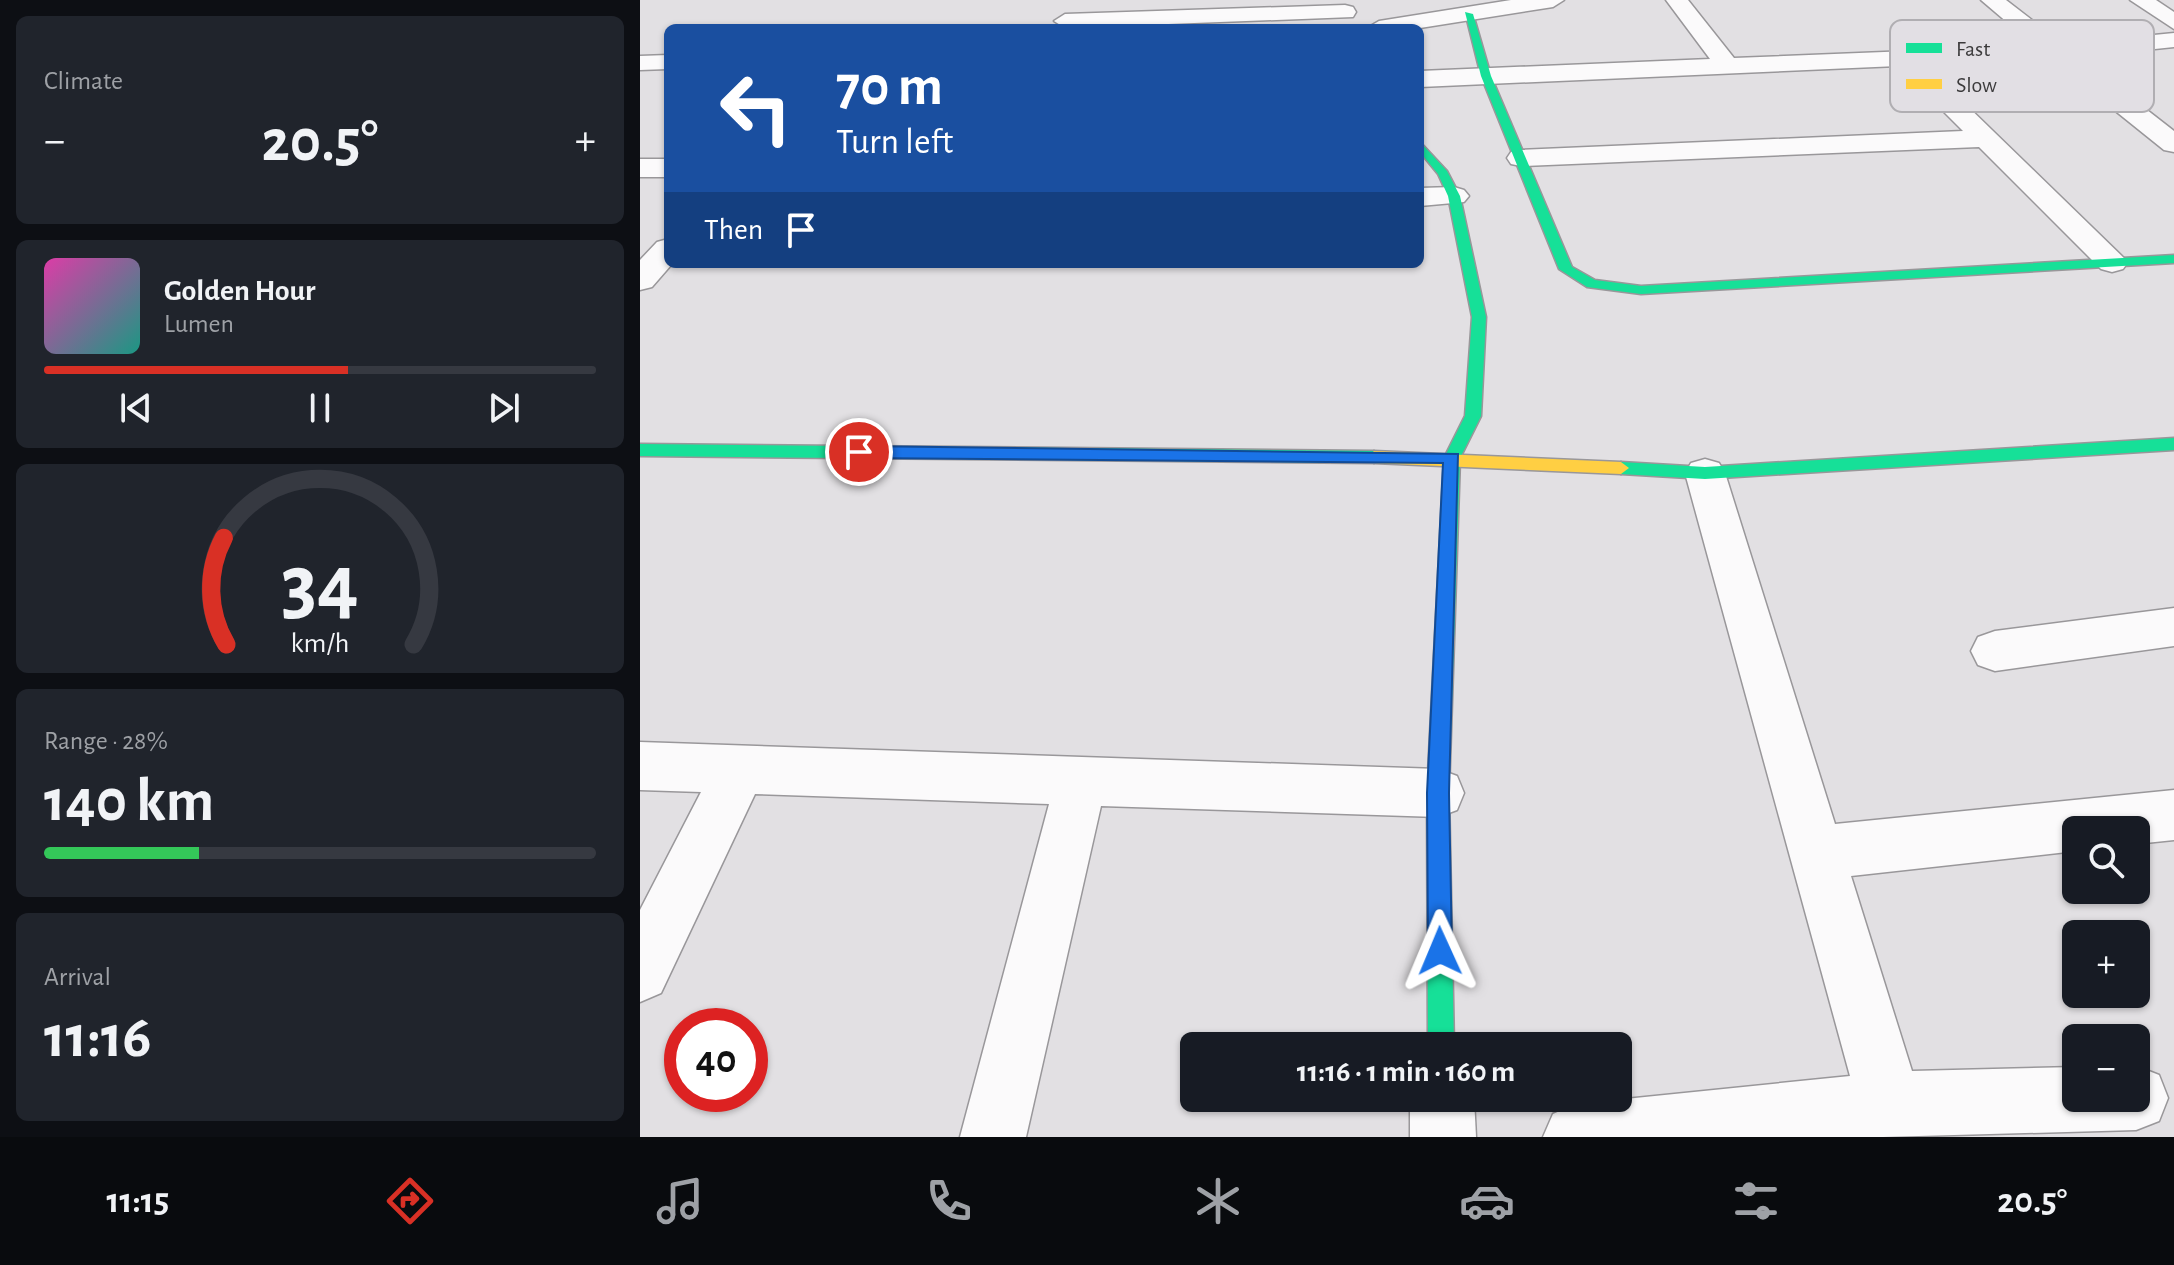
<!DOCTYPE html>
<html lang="en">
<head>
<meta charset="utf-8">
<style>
	body { margin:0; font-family:"Alegreya Sans",sans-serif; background:#20242c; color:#f1f3f6; height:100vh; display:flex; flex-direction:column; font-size:30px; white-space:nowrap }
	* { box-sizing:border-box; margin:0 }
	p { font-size:26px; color:#9ea1a6 }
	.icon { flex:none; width:44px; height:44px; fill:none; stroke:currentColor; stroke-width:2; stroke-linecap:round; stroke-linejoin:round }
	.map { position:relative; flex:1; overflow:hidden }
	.details { display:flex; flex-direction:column; gap:16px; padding:16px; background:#0d0f14; width:640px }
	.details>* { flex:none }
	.banner { position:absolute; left:24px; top:24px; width:760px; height:244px; border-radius:12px; box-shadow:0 2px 6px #0004; background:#1a4fa0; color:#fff; overflow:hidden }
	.controls { position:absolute; left:1422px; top:816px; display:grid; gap:16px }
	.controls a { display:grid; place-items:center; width:88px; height:88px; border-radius:12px; background:#171b24; box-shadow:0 2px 6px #0004; font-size:40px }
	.speed { position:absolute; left:24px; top:1008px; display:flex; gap:16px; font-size:40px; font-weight:700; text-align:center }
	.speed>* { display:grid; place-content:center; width:104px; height:104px; border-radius:50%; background:#171b24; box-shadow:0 2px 6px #0004; line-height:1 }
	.speed .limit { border:12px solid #d22; background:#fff; color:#111 }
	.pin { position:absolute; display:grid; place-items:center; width:68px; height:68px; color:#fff; margin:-34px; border:4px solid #fff; border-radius:50%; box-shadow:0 2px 8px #0007 }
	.me { position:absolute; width:88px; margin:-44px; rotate:359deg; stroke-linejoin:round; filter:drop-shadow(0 0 6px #0008) }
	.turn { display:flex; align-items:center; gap:28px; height:168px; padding:0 40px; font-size:36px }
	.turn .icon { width:104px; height:104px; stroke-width:2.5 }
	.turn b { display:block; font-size:56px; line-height:68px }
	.then { display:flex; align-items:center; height:76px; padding:0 40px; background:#0003; gap:16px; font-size:30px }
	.big { font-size:60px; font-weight:700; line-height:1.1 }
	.details .tile { flex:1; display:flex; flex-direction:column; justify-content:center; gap:12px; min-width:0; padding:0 28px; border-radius:12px; background:#20242c }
	.details .dial { align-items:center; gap:0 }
	.dial svg { height:208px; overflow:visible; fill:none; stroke:#363941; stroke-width:7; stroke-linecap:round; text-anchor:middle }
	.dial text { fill:#f1f3f6; stroke:none }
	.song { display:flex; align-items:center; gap:24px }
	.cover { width:96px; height:96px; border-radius:12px; background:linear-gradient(135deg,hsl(320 70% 55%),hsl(170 70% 35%)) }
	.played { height:8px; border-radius:4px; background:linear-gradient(90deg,#d93025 55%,#363941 55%) }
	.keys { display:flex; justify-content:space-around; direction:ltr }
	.heat { display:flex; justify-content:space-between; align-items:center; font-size:44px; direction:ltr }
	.charge { height:12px; border-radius:6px; background:linear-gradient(90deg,#34c759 28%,#363941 0) }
	.trip { position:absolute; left:540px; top:1032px; width:452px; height:80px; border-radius:12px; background:#171b24; box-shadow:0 2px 6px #0004; font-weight:700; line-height:80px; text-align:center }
	.dock { display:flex; height:128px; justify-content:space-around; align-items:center; background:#090b0e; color:#9ea1a6 }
	.dock .icon { width:56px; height:56px }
	.dock .selected { color:#d93025 }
	.dock b { font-size:36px; color:#f1f3f6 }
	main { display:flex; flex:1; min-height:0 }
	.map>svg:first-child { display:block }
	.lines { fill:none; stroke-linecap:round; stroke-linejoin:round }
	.street-casing { stroke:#99979a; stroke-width:3 }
	.fast-casing { stroke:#99979a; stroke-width:3 }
	.slow-casing { stroke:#99979a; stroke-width:3 }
	.street { fill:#fbfafb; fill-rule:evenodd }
	.fast { fill:#16e098; fill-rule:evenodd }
	.slow { fill:#ffcf43; fill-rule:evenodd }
	.route { fill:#1a73e8; stroke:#114b97; stroke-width:2 }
	.key { fill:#e2dfe4; stroke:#b0aeb2; stroke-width:2 }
	.key-label { font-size:22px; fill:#3c3b3c }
</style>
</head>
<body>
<main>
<section class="details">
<div class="tile"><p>Climate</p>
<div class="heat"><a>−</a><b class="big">20.5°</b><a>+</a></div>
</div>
<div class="tile">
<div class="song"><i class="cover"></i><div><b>Golden Hour</b><p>Lumen</p></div></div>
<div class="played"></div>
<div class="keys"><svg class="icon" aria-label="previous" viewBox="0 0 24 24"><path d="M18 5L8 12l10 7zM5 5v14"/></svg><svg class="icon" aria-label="pause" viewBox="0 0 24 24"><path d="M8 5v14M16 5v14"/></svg><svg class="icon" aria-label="next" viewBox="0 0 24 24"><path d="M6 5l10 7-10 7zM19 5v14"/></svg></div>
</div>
<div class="tile dial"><svg viewBox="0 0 100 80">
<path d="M14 69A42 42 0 1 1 86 69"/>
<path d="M14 69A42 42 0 0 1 13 28" stroke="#d93025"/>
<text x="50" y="56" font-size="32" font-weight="700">34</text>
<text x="50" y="72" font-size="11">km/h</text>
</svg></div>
<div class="tile"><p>Range · 28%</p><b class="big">140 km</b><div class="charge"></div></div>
<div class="tile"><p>Arrival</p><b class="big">11:16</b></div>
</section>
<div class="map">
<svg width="1534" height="1137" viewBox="0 0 1534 1137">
	<rect width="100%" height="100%" fill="#e2e0e3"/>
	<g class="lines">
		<defs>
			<g id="street">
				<path d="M871,0H924L913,7L780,28H727L739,21Z"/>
				<path d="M1026,0H1048L1094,58L1395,46L1341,0H1366L1423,44L1534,33V47L1439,57L1534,131V152L1524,150L1412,60L1285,65L1488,262L1483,269L1472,272L1461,269L1339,147L881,166L871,164L867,158L871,152L881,150L1323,131L1258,66L780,87V71L1070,59Z"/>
				<path d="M1490,0H1516L1534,12V29Z"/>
				<path d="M705,5L713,7L716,12L713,17L425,28L414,21L425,14Z"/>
				<path d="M28,55V69L0,70V56Z"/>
				<rect x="0" y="159" width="28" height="18"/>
				<path d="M814,187L824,190L829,196L824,202L780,206V188Z"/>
				<path d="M28,239V264H32L12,287L0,290V260L17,242Z"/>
				<path d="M1065,459L1079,463L1085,473L1195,824L1534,790V840L1496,844V830H1436V851L1211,876L1272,1071L1436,1067V1098H1496V1066L1519,1075L1528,1098L1519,1121L1496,1130L1243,1137H903L913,1114L936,1104L1210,1076L1045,473L1051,463Z"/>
				<path d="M1534,608V646L1355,671L1338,665L1331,651L1338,637L1355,631Z"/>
				<path d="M0,742L798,769L817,776L824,793L817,810L798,817L461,806L386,1137H320L409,804L115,794L21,993L0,1002V910L61,792L0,790Z"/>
				<path d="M770,1098H834L836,1137H770Z"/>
			</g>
			<g id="fast">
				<path d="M825,12L833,14L851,76L932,267L955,280L1001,286L1534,255V263L1001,294L947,287L919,269L841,76Z"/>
				<path d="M780,142L807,171L820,196L846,317L841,416L820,458L809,793L814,1046H788L787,793L804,458L825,416L832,317L808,196L798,174L780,152Z"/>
				<path d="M1534,438V450L1065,479L981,474L973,468L981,462L1065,467Z"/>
				<path d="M0,444L734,451L742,457L734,463L0,456Z"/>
			</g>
			<path id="slow" d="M734,451L981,462L989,468L981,474L734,463L726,457Z"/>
		</defs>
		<use href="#street" class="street-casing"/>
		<use href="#fast" class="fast-casing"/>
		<use href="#slow" class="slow-casing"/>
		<use href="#street" class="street"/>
		<use href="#fast" class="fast"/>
		<use href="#slow" class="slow"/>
	</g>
	<path class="route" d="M219,446L818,454L809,793L812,951L809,960L800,963L791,960L788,951L787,793L803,463L219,458L210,452Z"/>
	<rect x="1250" y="20" width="264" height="92" rx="12" class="key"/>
	<rect x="1266" y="43" width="36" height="10" fill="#16e098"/>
	<rect x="1266" y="79" width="36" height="10" fill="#ffcf43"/>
	<g class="key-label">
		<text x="1316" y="56">Fast</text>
		<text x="1316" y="92">Slow</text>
	</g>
</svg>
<div class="controls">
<a><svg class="icon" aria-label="search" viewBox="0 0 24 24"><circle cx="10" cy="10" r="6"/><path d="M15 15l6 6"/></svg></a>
<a>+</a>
<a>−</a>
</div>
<div class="speed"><div class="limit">40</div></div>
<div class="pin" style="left:219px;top:452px;background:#d93025"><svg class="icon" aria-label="arrive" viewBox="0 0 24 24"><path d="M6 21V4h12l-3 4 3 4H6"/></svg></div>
<svg class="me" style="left:800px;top:951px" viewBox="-20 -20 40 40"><path d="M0-17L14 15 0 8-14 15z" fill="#1a73e8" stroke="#fff" stroke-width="4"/></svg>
<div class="trip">11:16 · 1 min · 160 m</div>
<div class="banner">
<div class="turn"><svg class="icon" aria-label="left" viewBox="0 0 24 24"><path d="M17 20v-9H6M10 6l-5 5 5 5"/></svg><div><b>70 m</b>Turn left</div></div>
<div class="then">Then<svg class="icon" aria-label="arrive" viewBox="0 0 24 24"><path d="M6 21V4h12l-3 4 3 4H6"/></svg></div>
</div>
</div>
</main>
<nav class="dock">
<b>11:15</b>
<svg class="icon selected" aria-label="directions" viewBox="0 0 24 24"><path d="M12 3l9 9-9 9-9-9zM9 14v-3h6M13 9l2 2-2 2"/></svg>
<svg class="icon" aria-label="music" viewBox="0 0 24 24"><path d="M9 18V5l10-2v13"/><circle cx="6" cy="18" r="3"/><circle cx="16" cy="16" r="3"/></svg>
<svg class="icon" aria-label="phone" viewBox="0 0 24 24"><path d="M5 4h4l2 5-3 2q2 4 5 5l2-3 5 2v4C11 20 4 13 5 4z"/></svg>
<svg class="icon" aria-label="climate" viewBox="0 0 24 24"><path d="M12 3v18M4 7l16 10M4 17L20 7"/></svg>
<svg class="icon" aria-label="car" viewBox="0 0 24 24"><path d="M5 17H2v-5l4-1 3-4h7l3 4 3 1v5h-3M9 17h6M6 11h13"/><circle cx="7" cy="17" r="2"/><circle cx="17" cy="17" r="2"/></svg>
<svg class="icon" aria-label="filters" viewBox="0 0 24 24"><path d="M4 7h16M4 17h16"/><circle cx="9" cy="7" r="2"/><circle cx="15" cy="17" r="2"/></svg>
<b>20.5°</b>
</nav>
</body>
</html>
